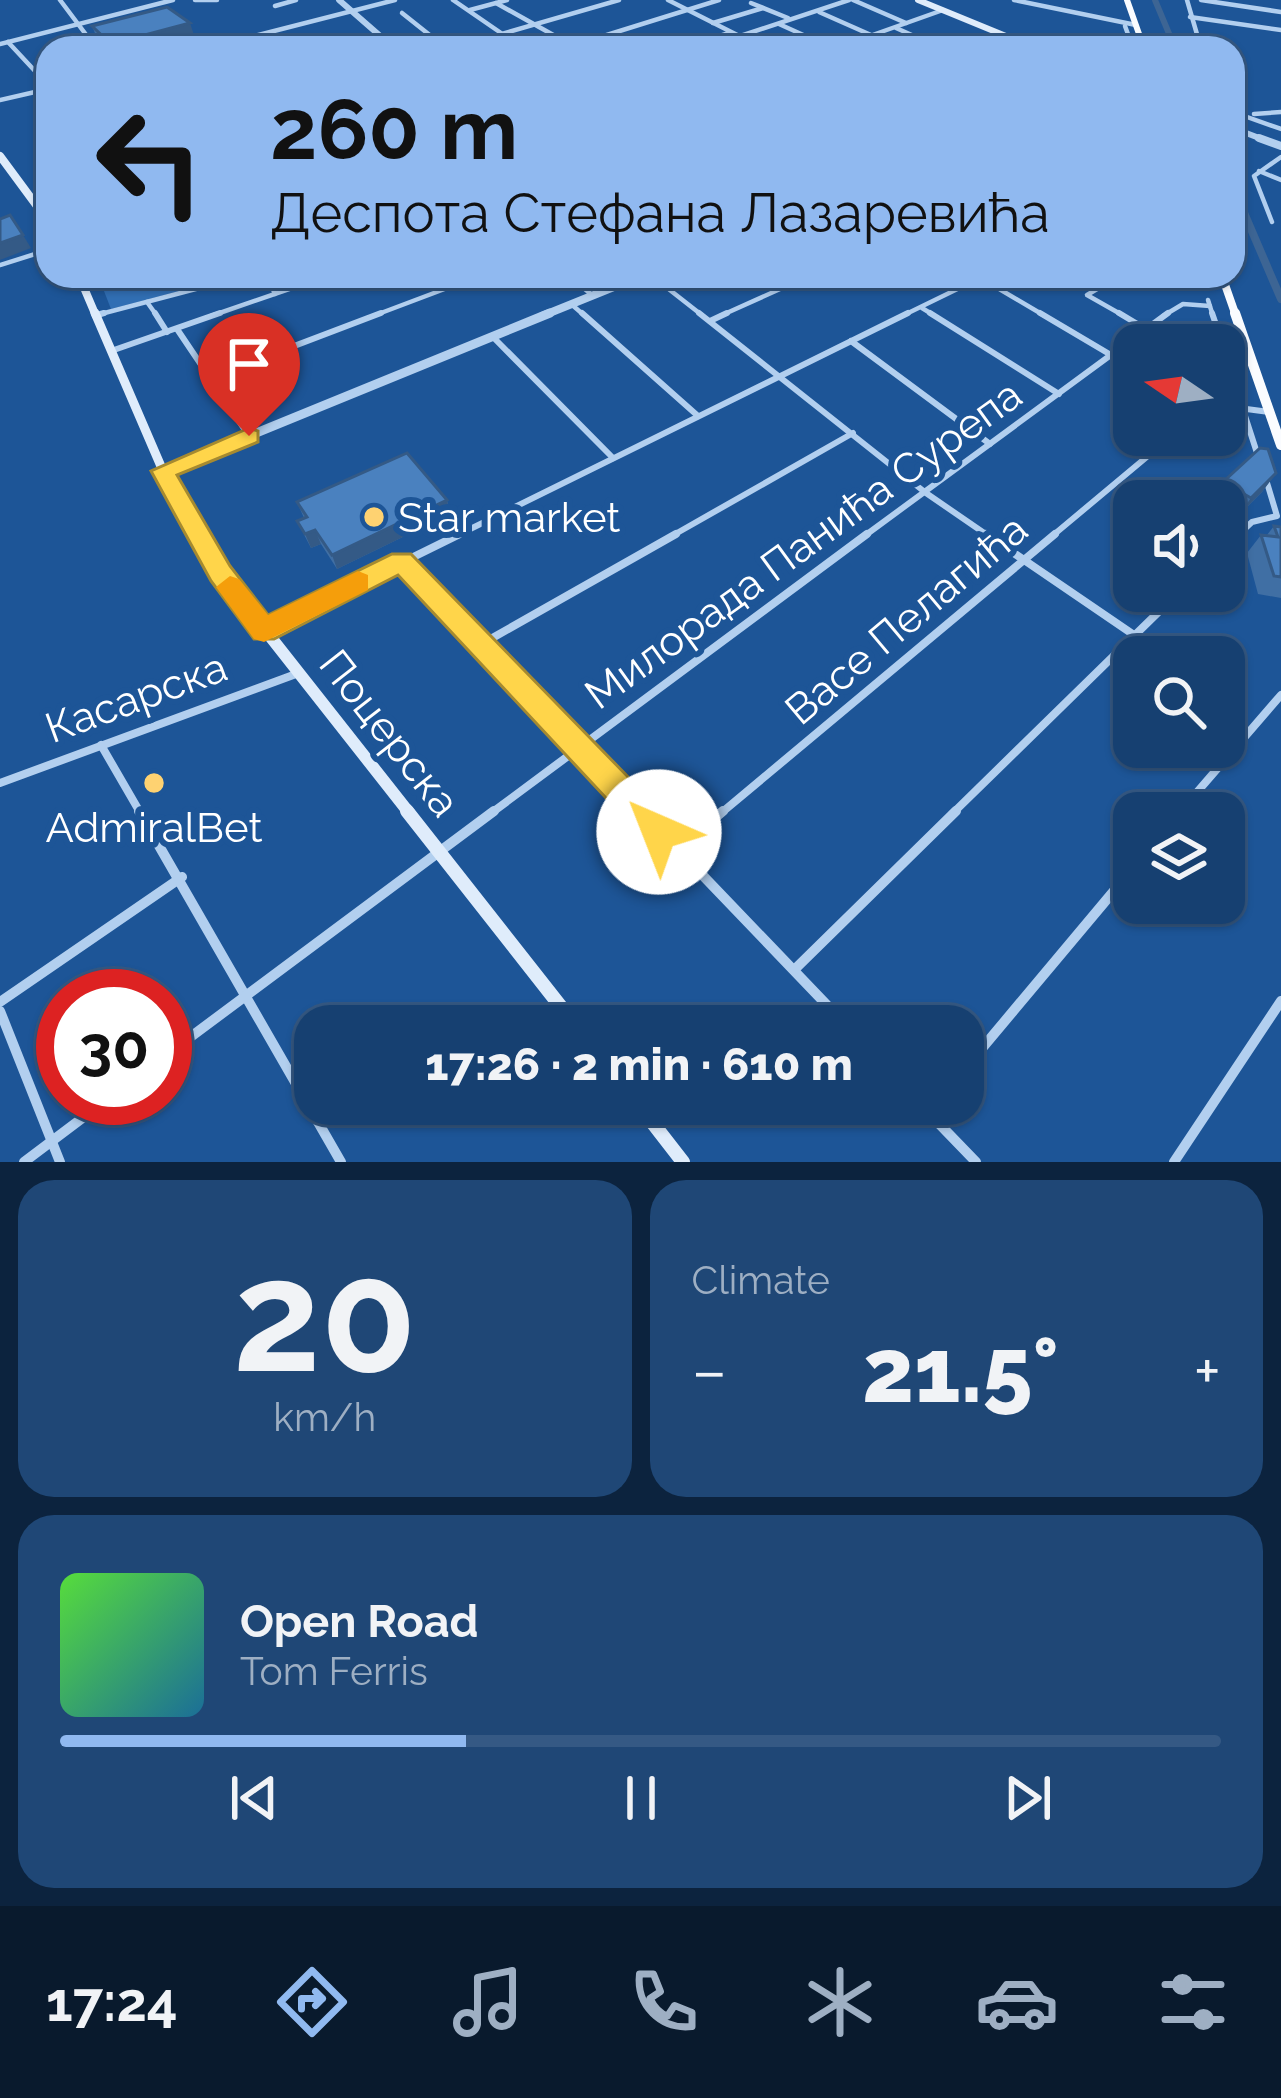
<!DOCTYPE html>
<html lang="en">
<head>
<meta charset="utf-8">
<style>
	body { margin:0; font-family:Raleway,sans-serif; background:#1f4776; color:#f1f3f6; height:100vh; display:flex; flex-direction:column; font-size:45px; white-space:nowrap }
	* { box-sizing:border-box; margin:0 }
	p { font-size:39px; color:#9eafc3 }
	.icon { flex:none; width:66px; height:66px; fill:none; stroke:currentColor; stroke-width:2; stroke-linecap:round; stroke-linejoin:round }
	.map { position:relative; height:1162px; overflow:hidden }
	.details { display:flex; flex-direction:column; gap:18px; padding:18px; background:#0c233e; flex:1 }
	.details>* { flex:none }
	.guide { position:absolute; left:36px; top:36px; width:1209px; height:252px; border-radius:36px; box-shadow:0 3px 9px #0004,0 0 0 3px #355984; background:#90b9f0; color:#111; overflow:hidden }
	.needle { width:78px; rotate:283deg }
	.tools { position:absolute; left:1113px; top:324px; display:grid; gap:24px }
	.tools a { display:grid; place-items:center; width:132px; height:132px; border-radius:24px; background:#164071; box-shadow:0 3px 9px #0004,0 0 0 3px #355984; font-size:60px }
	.speed { position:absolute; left:36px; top:969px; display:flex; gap:24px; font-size:60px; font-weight:700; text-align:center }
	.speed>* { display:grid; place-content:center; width:156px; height:156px; border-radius:50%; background:#164071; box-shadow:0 3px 9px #0004,0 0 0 3px #355984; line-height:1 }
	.speed .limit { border:18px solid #d22; background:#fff; color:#111 }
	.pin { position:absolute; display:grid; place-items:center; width:102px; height:102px; color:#fff; margin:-123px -51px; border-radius:50% 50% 50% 0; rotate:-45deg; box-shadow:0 0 12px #0007 }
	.pin .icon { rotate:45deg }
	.me { position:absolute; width:132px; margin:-66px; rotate:316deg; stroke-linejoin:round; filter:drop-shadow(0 0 9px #0008) }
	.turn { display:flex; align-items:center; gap:42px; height:252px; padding:0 36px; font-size:54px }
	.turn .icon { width:156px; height:156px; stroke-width:2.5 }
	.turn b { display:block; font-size:84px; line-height:102px }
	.big { font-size:90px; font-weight:800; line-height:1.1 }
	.details .tile { flex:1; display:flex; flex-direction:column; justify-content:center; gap:18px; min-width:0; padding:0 42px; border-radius:36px; background:#1f4776 }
	.details .dial { align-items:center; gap:0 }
	.dial b { font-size:156px; line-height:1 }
	.song { display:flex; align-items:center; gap:36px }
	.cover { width:144px; height:144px; border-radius:18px; background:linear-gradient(135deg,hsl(110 70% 55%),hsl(200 70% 35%)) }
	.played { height:12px; border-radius:6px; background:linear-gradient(90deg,#90b9f0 35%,#355984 35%) }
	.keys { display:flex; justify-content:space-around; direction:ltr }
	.heat { display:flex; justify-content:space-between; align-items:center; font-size:66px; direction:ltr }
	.details .tiles { flex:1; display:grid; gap:18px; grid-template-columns:1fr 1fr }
	.tile:last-child { grid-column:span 2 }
	.trip { position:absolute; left:294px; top:1005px; width:690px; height:120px; border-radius:36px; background:#164071; box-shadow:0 3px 9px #0004,0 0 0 3px #355984; font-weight:800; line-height:120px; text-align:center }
	.tabs { display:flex; height:192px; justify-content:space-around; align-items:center; background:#091a2d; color:#9eafc3 }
	.tabs .icon { width:84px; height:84px }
	.tabs .on { color:#90b9f0 }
	.tabs b { font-size:54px; color:#f1f3f6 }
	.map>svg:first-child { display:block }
	.green { fill:#316fb4 }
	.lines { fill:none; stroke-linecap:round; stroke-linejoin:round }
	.canal-far1 { stroke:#3d6594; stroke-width:6 }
	.canal { stroke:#3d6594; stroke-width:8 }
	.minor-far3 { stroke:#b2cfef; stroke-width:4.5 }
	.minor-far2 { stroke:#b2cfef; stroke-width:6 }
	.minor-far1 { stroke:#b2cfef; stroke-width:8 }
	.minor { stroke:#b2cfef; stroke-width:10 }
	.tertiary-far2 { stroke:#b2cfef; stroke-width:6 }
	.tertiary-far1 { stroke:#b2cfef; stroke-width:8 }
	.tertiary { stroke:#b2cfef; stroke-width:9 }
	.secondary-far4 { stroke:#dfecfb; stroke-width:6 }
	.secondary-far3 { stroke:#dfecfb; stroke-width:8 }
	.secondary-far2 { stroke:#dfecfb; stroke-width:9 }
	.secondary-far1 { stroke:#dfecfb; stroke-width:12 }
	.secondary { stroke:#dfecfb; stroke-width:14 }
	.primary-far2 { stroke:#fafcff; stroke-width:6 }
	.primary-far1 { stroke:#fafcff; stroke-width:8 }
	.primary { stroke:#fafcff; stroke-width:10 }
	.wall { fill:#406fa4 }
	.shaded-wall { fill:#345a86 }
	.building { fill:#4a81bf; stroke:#345a86; stroke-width:3 }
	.route { fill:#ffd54a; stroke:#a68a30; stroke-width:3 }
	.slow { fill:#f59e0b }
	.poi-dot { fill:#fed271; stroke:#1d5597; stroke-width:4.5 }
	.labels { text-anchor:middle; stroke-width:12; stroke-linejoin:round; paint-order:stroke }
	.poi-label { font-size:42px; fill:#fff; stroke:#1d5597; text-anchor:start }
	.street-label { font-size:42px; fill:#fff; stroke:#1d5597 }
</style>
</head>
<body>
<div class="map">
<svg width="1281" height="1162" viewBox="0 0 1281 1162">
	<rect width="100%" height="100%" fill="#1d5597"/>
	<path class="green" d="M109,276H237L111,309L102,286Z"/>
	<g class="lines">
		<path class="canal-far1" d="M1155,0L1175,48"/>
		<path class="canal" d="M1233,187L1281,299"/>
		<g class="minor-far3">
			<path d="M60,0L96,48"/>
			<path d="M195,0H217"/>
			<path d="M453,0L501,33"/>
			<path d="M668,0L763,48"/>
			<path d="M853,0L906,23"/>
			<path d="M1014,0L1136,25"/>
			<path d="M1187,0L1201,48"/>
			<path d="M1201,0L1281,12"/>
			<path d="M496,3L573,46"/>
			<path d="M751,3L788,18"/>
			<path d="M275,6L296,0"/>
			<path d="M470,10L507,0"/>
			<path d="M819,12L871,35"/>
			<path d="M402,13L446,48"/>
			<path d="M1190,17L1281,30"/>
			<path d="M713,23L763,8"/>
			<path d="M779,24L832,48"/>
			<path d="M1125,26L1133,48"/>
			<path d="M896,28L941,48"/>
			<path d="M8,42L48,85"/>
			<path d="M0,44L173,0"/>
			<path d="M208,48L395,0"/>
			<path d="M453,48L619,0"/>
			<path d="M565,48L719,0"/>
			<path d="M682,48L729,33"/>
			<path d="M704,48L849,0"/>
			<path d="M836,48L943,10"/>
			<path d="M0,100L48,89"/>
			<path d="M1233,112L1281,129"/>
			<path d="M1254,114L1281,112"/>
			<path d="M1259,171L1281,180"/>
			<path d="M1272,222L1254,176L1281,157"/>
			<path d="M0,265L48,250"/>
			<path d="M267,276L275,294"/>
			<path d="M569,276L592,295"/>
			<path d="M652,276L703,316"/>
			<path d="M1119,276L1087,295L1124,316"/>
			<path d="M979,277L1045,316"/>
			<path d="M1208,300L1213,316"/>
			<path d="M147,302L157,316"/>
			<path d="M571,304L585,316"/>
			<path d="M922,308L935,316"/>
			<path d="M97,315L245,276"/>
			<path d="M211,316L327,276"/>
			<path d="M373,316L479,276"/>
			<path d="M720,316L809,276"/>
			<path d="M902,316L984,276"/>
			<path d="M1163,316L1183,304L1210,306"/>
		</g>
		<g class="minor-far2">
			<path d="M155,313L167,332"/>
			<path d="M582,313L698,416"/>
			<path d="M699,313L926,493L990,537"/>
			<path d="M930,313L1059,394"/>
			<path d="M1040,313L1111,355"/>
			<path d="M1119,313L1144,328"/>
			<path d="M1212,313L1223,345"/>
			<path d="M97,315L104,313"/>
			<path d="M710,321L727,313"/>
			<path d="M177,329L249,436"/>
			<path d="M492,336L613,458"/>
			<path d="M851,341L990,444"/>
			<path d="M111,351L220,313"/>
			<path d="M210,378L381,313"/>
			<path d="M1233,379L1258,456"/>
			<path d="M1224,406L1269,412"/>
			<path d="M454,537L908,313"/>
			<path d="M670,537L853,433"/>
			<path d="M863,537L1168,313"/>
			<path d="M1051,537L1173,435"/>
			<path d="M1236,537L1252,522L1277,516L1265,476"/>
		</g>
		<g class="minor-far1">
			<path d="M986,534L1134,635"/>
			<path d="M1224,548L1239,534"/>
			<path d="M401,561L644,814"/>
			<path d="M265,630L460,534"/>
			<path d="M480,645L676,534"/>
			<path d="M101,745L141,814"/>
			<path d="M0,783L296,674"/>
			<path d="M1179,813L1281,695"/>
			<path d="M490,814L867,534"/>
			<path d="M720,814L1055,534"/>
			<path d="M952,814L1180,591"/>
		</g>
		<g class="minor">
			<path d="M139,811L341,1162"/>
			<path d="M641,811L847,1026"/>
			<path d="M677,850L723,811"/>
			<path d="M794,970L956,811"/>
			<path d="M0,1002L182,877"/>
			<path d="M0,1011L60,1162"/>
			<path d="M165,1056L494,811"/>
			<path d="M963,1071L1134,867"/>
			<path d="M920,1104L976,1162"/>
			<path d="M24,1162L109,1098"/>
			<path d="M1174,1162L1281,1001"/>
		</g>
		<g class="tertiary-far2">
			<path d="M339,0L394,48"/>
			<path d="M1233,128L1267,141"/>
		</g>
		<g class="tertiary-far1">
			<path d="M1259,138L1281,146"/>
			<path d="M542,316L641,276"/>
		</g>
		<path class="tertiary" d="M163,471L550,313"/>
		<path class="secondary-far4" d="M918,0L1035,48"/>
		<g class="secondary-far3">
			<path d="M0,156L48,221"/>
			<path d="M79,276L96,316"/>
		</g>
		<path class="secondary-far2" d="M95,313L163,471L200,537"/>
		<path class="secondary-far1" d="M198,534L221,574L410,814"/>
		<g class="secondary">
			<path d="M407,811L576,1026"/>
			<path d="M638,1104L683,1162"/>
		</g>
		<path class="primary-far2" d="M1127,0L1144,48"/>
		<path class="primary-far1" d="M1222,276L1236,316"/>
		<path class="primary" d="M1235,313L1281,445"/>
	</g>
	<g class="wall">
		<path d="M92,26L194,35L148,48H107L97,38Z"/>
		<path d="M1224,348L1237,386L1231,395L1224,394Z"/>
		<path d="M1276,473L1262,492L1237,517L1224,509V501H1210L1223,482Z"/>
		<path d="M447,500L450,514L337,569L321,544L311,548L297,521L304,518L297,502Z"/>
		<path d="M1274,526L1281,527V598L1258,594L1247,553L1261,535H1267Z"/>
		<path d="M937,581L964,584L960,593L949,602L933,591Z"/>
	</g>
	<g class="shaded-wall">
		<path d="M190,23L194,35L148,48H113L111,44Z"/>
		<path d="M23,235L31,248L0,260V243Z"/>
		<path d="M1276,473L1262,492L1237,517L1251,498Z"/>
		<path d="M447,500L450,514L337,569L332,555Z"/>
		<path d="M315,530L321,544L311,548L305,534Z"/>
		<path d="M964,584L960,593L949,602L953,593Z"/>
	</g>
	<g class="building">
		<path d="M167,7L190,23L111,44L92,26Z"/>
		<path d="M10,215L23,235L0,243V219Z"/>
		<path d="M1224,348L1237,386L1224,384Z"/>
		<path d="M1260,448L1268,449L1276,473L1251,498L1223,482Z"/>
		<path d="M407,453L447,500L332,555L315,530L305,534L297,521L307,517L297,502Z"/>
		<path d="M1274,526L1281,527V577L1274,576L1261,535L1278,537Z"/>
		<path d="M948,573L964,584L953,593L937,581Z"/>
	</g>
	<path class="route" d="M249,428L258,431V442L177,475L230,566L268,615L392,554H411L671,821L676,832L671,843L659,848L648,843L398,575L274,639H254L211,581L151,471Z"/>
	<path class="slow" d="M358,571L368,575V590L264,642L254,639L216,587L230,576L239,579L268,615Z"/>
	<g class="poi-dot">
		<circle cx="374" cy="517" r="12"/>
		<circle cx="154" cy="783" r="12"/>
	</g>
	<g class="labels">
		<g class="poi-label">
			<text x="398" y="532">Star market</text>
			<text x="154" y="842" text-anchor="middle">AdmiralBet</text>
		</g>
		<g class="street-label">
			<text transform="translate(803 544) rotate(-36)" y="15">Милорада Панића Сурепа</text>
			<text transform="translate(906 619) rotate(-40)" y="15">Васе Пелагића</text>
			<text transform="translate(136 697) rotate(-20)" y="15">Касарска</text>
			<text transform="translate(390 733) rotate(52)" y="15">Поцерска</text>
		</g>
	</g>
</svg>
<div class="tools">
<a><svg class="needle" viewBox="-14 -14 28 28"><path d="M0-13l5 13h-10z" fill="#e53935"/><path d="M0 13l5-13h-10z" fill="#9eafc3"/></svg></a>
<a><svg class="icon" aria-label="sound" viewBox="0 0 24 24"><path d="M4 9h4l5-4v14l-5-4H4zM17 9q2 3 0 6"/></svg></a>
<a><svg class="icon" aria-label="search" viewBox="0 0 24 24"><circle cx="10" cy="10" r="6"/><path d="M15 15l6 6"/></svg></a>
<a><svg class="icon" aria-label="layers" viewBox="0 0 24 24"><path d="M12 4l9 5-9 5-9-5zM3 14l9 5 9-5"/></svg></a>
</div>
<div class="speed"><div class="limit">30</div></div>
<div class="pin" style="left:249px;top:436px;background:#d93025"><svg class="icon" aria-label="arrive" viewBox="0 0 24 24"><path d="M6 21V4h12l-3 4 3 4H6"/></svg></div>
<svg class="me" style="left:659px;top:832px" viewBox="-20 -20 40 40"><circle r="19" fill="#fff"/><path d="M0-13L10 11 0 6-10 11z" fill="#ffd54a"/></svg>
<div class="trip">17:26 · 2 min · 610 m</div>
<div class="guide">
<div class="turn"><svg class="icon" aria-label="left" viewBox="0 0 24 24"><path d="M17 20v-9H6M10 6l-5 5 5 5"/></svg><div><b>260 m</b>Деспота Стефана Лазаревића</div></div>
</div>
</div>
<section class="details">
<div class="tiles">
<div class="tile dial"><b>20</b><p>km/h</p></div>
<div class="tile"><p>Climate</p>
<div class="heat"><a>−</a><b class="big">21.5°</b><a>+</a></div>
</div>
<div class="tile">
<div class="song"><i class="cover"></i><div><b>Open Road</b><p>Tom Ferris</p></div></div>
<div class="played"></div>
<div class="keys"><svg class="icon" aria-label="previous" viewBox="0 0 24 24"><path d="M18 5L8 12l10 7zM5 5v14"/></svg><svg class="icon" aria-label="pause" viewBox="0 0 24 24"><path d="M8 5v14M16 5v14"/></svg><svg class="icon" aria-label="next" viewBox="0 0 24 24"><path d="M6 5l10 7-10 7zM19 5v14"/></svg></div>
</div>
</div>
</section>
<nav class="tabs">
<b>17:24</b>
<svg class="icon on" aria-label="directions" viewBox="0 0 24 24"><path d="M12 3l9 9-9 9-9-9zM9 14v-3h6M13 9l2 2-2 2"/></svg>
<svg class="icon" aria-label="music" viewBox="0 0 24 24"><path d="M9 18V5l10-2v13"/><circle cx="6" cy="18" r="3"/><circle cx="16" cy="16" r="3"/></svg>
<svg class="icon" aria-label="phone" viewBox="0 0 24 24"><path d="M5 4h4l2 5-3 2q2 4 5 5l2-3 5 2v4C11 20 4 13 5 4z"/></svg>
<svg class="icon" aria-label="climate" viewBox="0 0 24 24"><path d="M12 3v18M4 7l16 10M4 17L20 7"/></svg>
<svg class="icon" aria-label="car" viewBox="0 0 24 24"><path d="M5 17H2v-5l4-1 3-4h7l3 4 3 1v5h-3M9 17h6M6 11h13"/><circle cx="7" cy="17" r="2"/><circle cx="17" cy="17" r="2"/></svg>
<svg class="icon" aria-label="filters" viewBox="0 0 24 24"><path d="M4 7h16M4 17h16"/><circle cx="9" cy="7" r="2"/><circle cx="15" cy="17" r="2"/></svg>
</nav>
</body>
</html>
